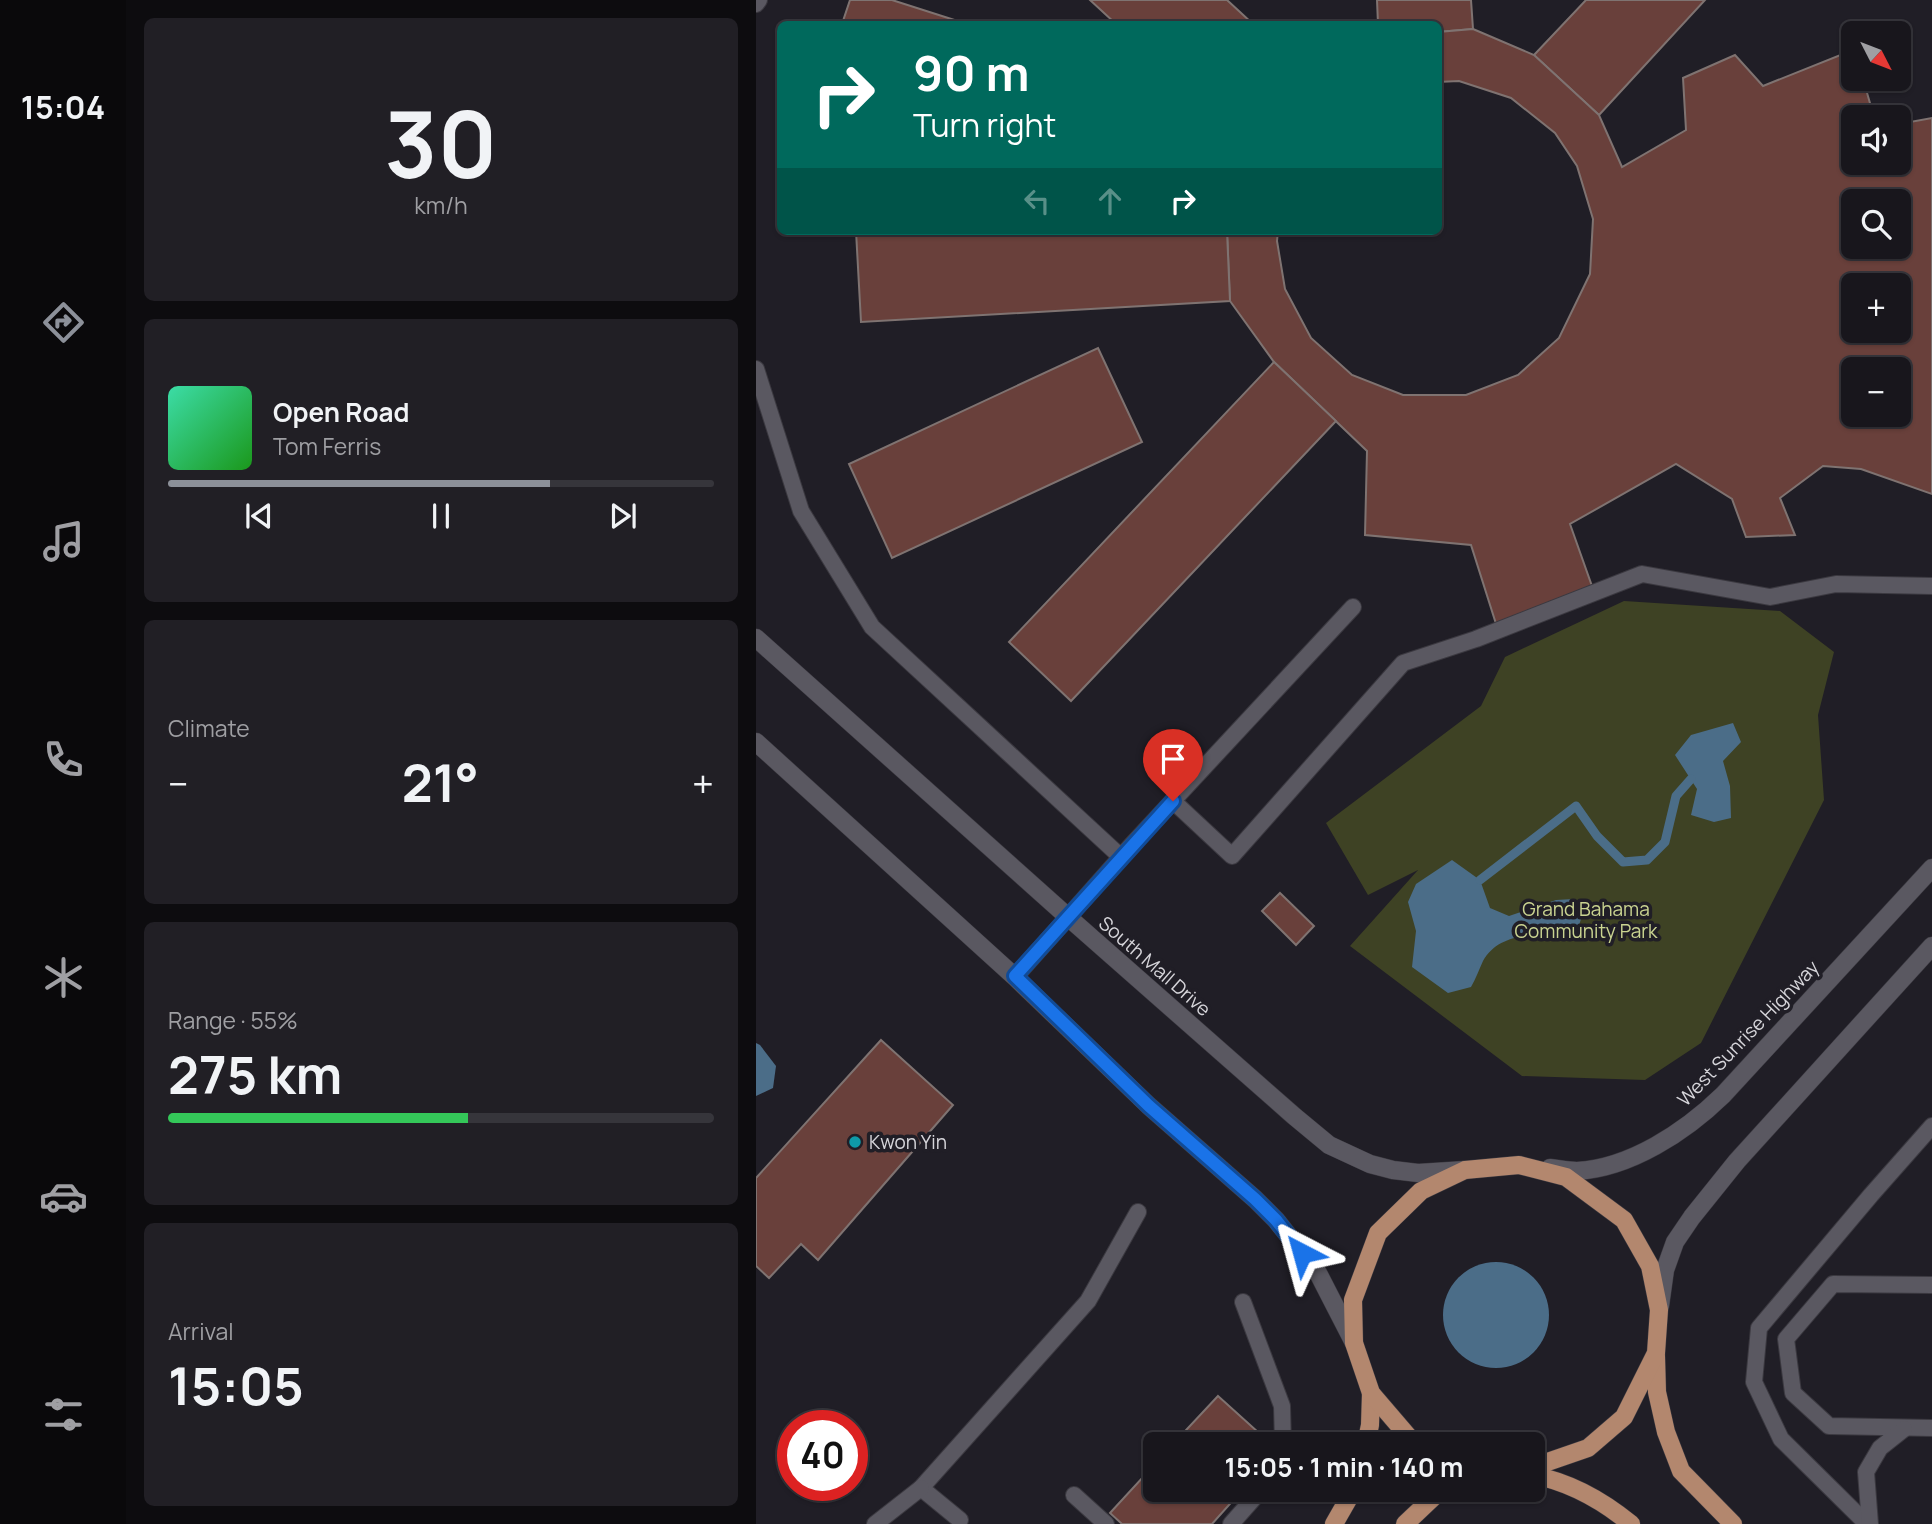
<!DOCTYPE html>
<html lang="en">
<head>
<meta charset="utf-8">
<style>
	body { margin:0; font-family:Manrope,sans-serif; background:#211f25; color:#f1f3f6; height:100vh; display:flex; flex-direction:column; font-size:26px; white-space:nowrap }
	* { box-sizing:border-box; margin:0 }
	p { font-size:23px; color:#9f9fa3 }
	.icon { flex:none; width:38px; height:38px; fill:none; stroke:currentColor; stroke-width:2; stroke-linecap:round; stroke-linejoin:round }
	.map { position:relative; flex:1; overflow:hidden }
	.sheet { display:flex; flex-direction:column; gap:18px; padding:18px; background:#0d0c0f; width:630px }
	.sheet>* { flex:none }
	.top-card { position:absolute; left:21px; top:21px; width:665px; height:214px; border-radius:10px; box-shadow:0 2px 5px #0004,0 0 0 2px #36353b; background:#00695c; color:#fff; overflow:hidden }
	.needle { width:46px; rotate:132deg }
	.fabs { position:absolute; left:1085px; top:21px; display:grid; gap:14px }
	.fabs a { display:grid; place-items:center; width:70px; height:70px; border-radius:10px; background:#18161c; box-shadow:0 2px 5px #0004,0 0 0 2px #36353b; font-size:35px }
	.speed { position:absolute; left:21px; top:1410px; display:flex; gap:14px; font-size:35px; font-weight:700; text-align:center }
	.speed>* { display:grid; place-content:center; width:91px; height:91px; border-radius:50%; background:#18161c; box-shadow:0 2px 5px #0004,0 0 0 2px #36353b; line-height:1 }
	.speed .limit { border:10px solid #d22; background:#fff; color:#111 }
	.pin { position:absolute; display:grid; place-items:center; width:60px; height:60px; color:#fff; margin:-72px -30px; border-radius:50% 50% 50% 0; rotate:-45deg; box-shadow:0 0 7px #0007 }
	.pin .icon { rotate:45deg }
	.me { position:absolute; width:77px; margin:-38px; rotate:321deg; stroke-linejoin:round; filter:drop-shadow(0 0 5px #0008) }
	.turn { display:flex; align-items:center; gap:24px; height:147px; padding:0 21px; font-size:32px }
	.turn .icon { width:91px; height:91px; stroke-width:2.5 }
	.turn b { display:block; font-size:49px; line-height:60px }
	.lanes { display:flex; align-items:center; height:66px; padding:0 21px; background:#0003; justify-content:center; gap:35px; direction:ltr }
	.lanes .off { opacity:.35 }
	.big { font-size:52px; font-weight:700; line-height:1.1 }
	.sheet .tile { flex:1; display:flex; flex-direction:column; justify-content:center; gap:10px; min-width:0; padding:0 24px; border-radius:10px; background:#211f25 }
	.sheet .dial { align-items:center; gap:0 }
	.dial b { font-size:91px; line-height:1 }
	.song { display:flex; align-items:center; gap:21px }
	.cover { width:84px; height:84px; border-radius:10px; background:linear-gradient(135deg,hsl(160 70% 55%),hsl(120 70% 35%)) }
	.played { height:7px; border-radius:4px; background:linear-gradient(90deg,#8c9099 70%,#36353b 70%) }
	.keys { display:flex; justify-content:space-around; direction:ltr }
	.heat { display:flex; justify-content:space-between; align-items:center; font-size:38px; direction:ltr }
	.charge { height:10px; border-radius:5px; background:linear-gradient(90deg,#34c759 55%,#36353b 0) }
	.trip { position:absolute; left:387px; top:1432px; width:402px; height:70px; border-radius:10px; background:#18161c; box-shadow:0 2px 5px #0004,0 0 0 2px #36353b; font-weight:700; line-height:70px; text-align:center }
	main { display:flex; flex:1; min-height:0 }
	.tab-bar { display:flex; flex-direction:column; width:126px; justify-content:space-around; align-items:center; background:#0a090b; color:#9f9fa3 }
	.tab-bar .icon { width:49px; height:49px }
	.tab-bar .active { color:#8c9099 }
	.tab-bar b { font-size:32px; color:#f1f3f6 }
	.map>svg:first-child { display:block }
	.green { fill:#3e4224 }
	.water { fill:#4b6d88 }
	.lines { fill:none; stroke-linecap:round; stroke-linejoin:round }
	.stream { stroke:#4b6d88; stroke-width:9 }
	.building { fill:#69403b; stroke:#7f7371; stroke-width:2; fill-rule:evenodd }
	.service-casing { stroke:#3b3940; stroke-width:18 }
	.minor-casing { stroke:#3b3940; stroke-width:19 }
	.tertiary-casing { stroke:#3b3940; stroke-width:19 }
	.primary-casing { stroke:#3b3940; stroke-width:19 }
	.service { stroke:#5a5861; stroke-width:16 }
	.minor { stroke:#5a5861; stroke-width:18 }
	.tertiary { stroke:#5a5861; stroke-width:18 }
	.primary { stroke:#b3876e; stroke-width:18 }
	.route-casing { stroke:#114b97; stroke-width:18 }
	.route { stroke:#1a73e8; stroke-width:12 }
	.culture-dot { fill:#0f9aa8; stroke:#201e26; stroke-width:2.5 }
	.labels { text-anchor:middle; stroke-width:7; stroke-linejoin:round; paint-order:stroke }
	.park-label { font-size:19px; fill:#cad491; stroke:#201e26 }
	.street-label { font-size:19px; fill:#d6d5da; stroke:#201e26 }
	.poi-label { font-size:19px; fill:#d6d5da; stroke:#201e26; text-anchor:start }
</style>
</head>
<body>
<main>
<nav class="tab-bar">
<b>15:04</b>
<svg class="icon active" aria-label="directions" viewBox="0 0 24 24"><path d="M12 3l9 9-9 9-9-9zM9 14v-3h6M13 9l2 2-2 2"/></svg>
<svg class="icon" aria-label="music" viewBox="0 0 24 24"><path d="M9 18V5l10-2v13"/><circle cx="6" cy="18" r="3"/><circle cx="16" cy="16" r="3"/></svg>
<svg class="icon" aria-label="phone" viewBox="0 0 24 24"><path d="M5 4h4l2 5-3 2q2 4 5 5l2-3 5 2v4C11 20 4 13 5 4z"/></svg>
<svg class="icon" aria-label="climate" viewBox="0 0 24 24"><path d="M12 3v18M4 7l16 10M4 17L20 7"/></svg>
<svg class="icon" aria-label="car" viewBox="0 0 24 24"><path d="M5 17H2v-5l4-1 3-4h7l3 4 3 1v5h-3M9 17h6M6 11h13"/><circle cx="7" cy="17" r="2"/><circle cx="17" cy="17" r="2"/></svg>
<svg class="icon" aria-label="filters" viewBox="0 0 24 24"><path d="M4 7h16M4 17h16"/><circle cx="9" cy="7" r="2"/><circle cx="15" cy="17" r="2"/></svg>
</nav>
<section class="sheet">
<div class="tile dial"><b>30</b><p>km/h</p></div>
<div class="tile">
<div class="song"><i class="cover"></i><div><b>Open Road</b><p>Tom Ferris</p></div></div>
<div class="played"></div>
<div class="keys"><svg class="icon" aria-label="previous" viewBox="0 0 24 24"><path d="M18 5L8 12l10 7zM5 5v14"/></svg><svg class="icon" aria-label="pause" viewBox="0 0 24 24"><path d="M8 5v14M16 5v14"/></svg><svg class="icon" aria-label="next" viewBox="0 0 24 24"><path d="M6 5l10 7-10 7zM19 5v14"/></svg></div>
</div>
<div class="tile"><p>Climate</p>
<div class="heat"><a>−</a><b class="big">21°</b><a>+</a></div>
</div>
<div class="tile"><p>Range · 55%</p><b class="big">275 km</b><div class="charge"></div></div>
<div class="tile"><p>Arrival</p><b class="big">15:05</b></div>
</section>
<div class="map">
<svg width="1176" height="1524" viewBox="0 0 1176 1524">
	<rect width="100%" height="100%" fill="#201e26"/>
	<path class="green" d="M868,601L1024,611L1078,652L1062,715L1068,800L945,1043L889,1080L766,1076L594,946L662,870L612,895L570,823L725,706L749,657Z"/>
	<g class="water">
		<path d="M977,723L985,742L967,761L974,786L975,818L958,822L935,815L941,789L919,755L935,735Z"/>
		<path d="M696,860L724,880L734,908L753,916L800,900L818,899L825,919L820,935C788,935 745,929 727,961C723,970 720,978 715,987L692,993L656,967L660,931L652,902L660,884Z"/>
		<path d="M0,1043L4,1045L20,1066L17,1088L0,1096Z"/>
		<circle cx="740" cy="1315" r="53"/>
	</g>
	<g class="lines">
		<path class="stream" d="M724,880L820,806L841,836L867,862L891,860L909,842L920,796L935,779"/>
	</g>
	<g class="building">
		<path d="M94,0H136L211,24H86Z"/>
		<path d="M334,0H471L497,24H360Z"/>
		<path d="M621,0H715L717,29L682,32V24H622Z"/>
		<path d="M830,0H949L843,115L778,55Z"/>
		<path d="M717,29L778,55L843,115L866,167L930,130L927,78L979,55L1007,86L1097,50V79H1107L1118,117H1097V163H1143V124L1176,118V494L1105,469L1067,466L1024,498L1039,535L990,537L976,499L920,464L814,524L837,589L741,627L715,545L609,535L611,451L518,362L474,301L471,231H522L521,241L529,289L555,338L596,375L647,395H710L762,375L803,338L834,274L837,219L821,166L799,133L755,98L703,81L682,82V32ZM1097,201H1143V247H1097ZM1097,285H1143V331H1097ZM1097,369H1143V415H1097Z"/>
		<path d="M100,231H471L474,301L105,322Z"/>
		<path d="M342,348L386,442L136,558L93,464Z"/>
		<path d="M518,362L580,421L315,701L253,642Z"/>
		<path d="M524,893L558,926L540,945L506,911Z"/>
		<path d="M125,1040L197,1105L62,1260L45,1244L13,1278L0,1266V1178Z"/>
		<path d="M462,1396L513,1442L511,1444H417Z"/>
		<path d="M399,1464V1489H474L481,1496L456,1524H366L354,1513Z"/>
	</g>
	<g class="lines">
		<defs>
			<g id="service">
				<path d="M0,4L3,0"/>
				<path d="M0,369L45,511L116,627L365,857"/>
				<path d="M417,801L476,856L647,663L720,639L886,574L1014,597L1080,584L1176,586"/>
				<path d="M259,977L373,848L597,607"/>
				<path d="M1176,1285L1077,1284L1030,1339L1037,1393L1073,1426L1176,1428"/>
				<path d="M487,1302L526,1406L527,1444"/>
				<path d="M318,1495L350,1524"/>
				<path d="M204,1520L165,1488L332,1301L382,1212"/>
				<path d="M119,1524L165,1488"/>
				<path d="M475,1524L506,1489"/>
				<path d="M1111,1524L1025,1439L998,1382L1003,1328L1115,1195L1176,1126"/>
				<path d="M1114,1524L1110,1472L1124,1448L1148,1429"/>
			</g>
			<g id="minor">
				<path d="M794,1168C803,1169 812,1171 821,1171C874,1168 929,1132 967,1095L1176,868"/>
				<path d="M904,1306L909,1270L919,1242L936,1217L981,1161L1176,946"/>
			</g>
			<g id="tertiary">
				<path d="M0,638L312,917L538,1116L573,1145L614,1164L637,1170L662,1173L709,1170"/>
				<path d="M0,742L259,977L393,1106L499,1199L520,1220L562,1273L598,1343"/>
			</g>
			<g id="primary">
				<path d="M900,1356L901,1392L910,1432L925,1471L977,1524"/>
				<path d="M610,1444L614,1425L615,1393"/>
				<path d="M661,1444L657,1442L615,1393L598,1343L597,1300L622,1233L665,1191L709,1170L763,1165L810,1177L868,1220L894,1266L903,1310L900,1353L868,1417L832,1448L777,1467"/>
				<path d="M777,1475C813,1482 847,1501 875,1524"/>
				<path d="M578,1524L598,1489"/>
				<path d="M649,1524L686,1489"/>
			</g>
		</defs>
		<use href="#service" class="service-casing"/>
		<use href="#minor" class="minor-casing"/>
		<use href="#tertiary" class="tertiary-casing"/>
		<use href="#primary" class="primary-casing"/>
		<use href="#service" class="service"/>
		<use href="#minor" class="minor"/>
		<use href="#tertiary" class="tertiary"/>
		<use href="#primary" class="primary"/>
	</g>
	<g class="lines">
		<defs>
			<path id="route" d="M417,801L259,976L393,1106L499,1199L520,1220L546,1253"/>
		</defs>
		<use href="#route" class="route-casing"/>
		<use href="#route" class="route"/>
	</g>
	<circle class="culture-dot" cx="99" cy="1142" r="7"/>
	<g class="labels">
		<g class="park-label">
			<text x="830" y="916">Grand Bahama<tspan x="830" dy="22">Community Park</tspan></text>
		</g>
		<g class="street-label">
			<text transform="translate(399 966) rotate(41)" y="7">South Mall Drive</text>
			<text transform="translate(992 1033) rotate(-46)" y="7">West Sunrise Highway</text>
		</g>
		<g class="poi-label">
			<text x="113" y="1149">Kwon Yin</text>
		</g>
	</g>
</svg>
<div class="fabs">
<a><svg class="needle" viewBox="-14 -14 28 28"><path d="M0-13l5 13h-10z" fill="#e53935"/><path d="M0 13l5-13h-10z" fill="#9f9fa3"/></svg></a>
<a><svg class="icon" aria-label="sound" viewBox="0 0 24 24"><path d="M4 9h4l5-4v14l-5-4H4zM17 9q2 3 0 6"/></svg></a>
<a><svg class="icon" aria-label="search" viewBox="0 0 24 24"><circle cx="10" cy="10" r="6"/><path d="M15 15l6 6"/></svg></a>
<a>+</a>
<a>−</a>
</div>
<div class="speed"><div class="limit">40</div></div>
<div class="pin" style="left:417px;top:801px;background:#d93025"><svg class="icon" aria-label="arrive" viewBox="0 0 24 24"><path d="M6 21V4h12l-3 4 3 4H6"/></svg></div>
<svg class="me" style="left:546px;top:1253px" viewBox="-20 -20 40 40"><path d="M0-17L14 15 0 8-14 15z" fill="#1a73e8" stroke="#fff" stroke-width="4"/></svg>
<div class="trip">15:05 · 1 min · 140 m</div>
<div class="top-card">
<div class="turn"><svg class="icon" aria-label="right" viewBox="0 0 24 24"><path d="M7 20v-9h11M14 6l5 5-5 5"/></svg><div><b>90 m</b>Turn right</div></div>
<div class="lanes"><svg class="icon off" aria-label="left" viewBox="0 0 24 24"><path d="M17 20v-9H6M10 6l-5 5 5 5"/></svg><svg class="icon off" aria-label="ahead" viewBox="0 0 24 24"><path d="M12 20V5M6 11l6-6 6 6"/></svg><svg class="icon" aria-label="right" viewBox="0 0 24 24"><path d="M7 20v-9h11M14 6l5 5-5 5"/></svg></div>
</div>
</div>
</main>
</body>
</html>
